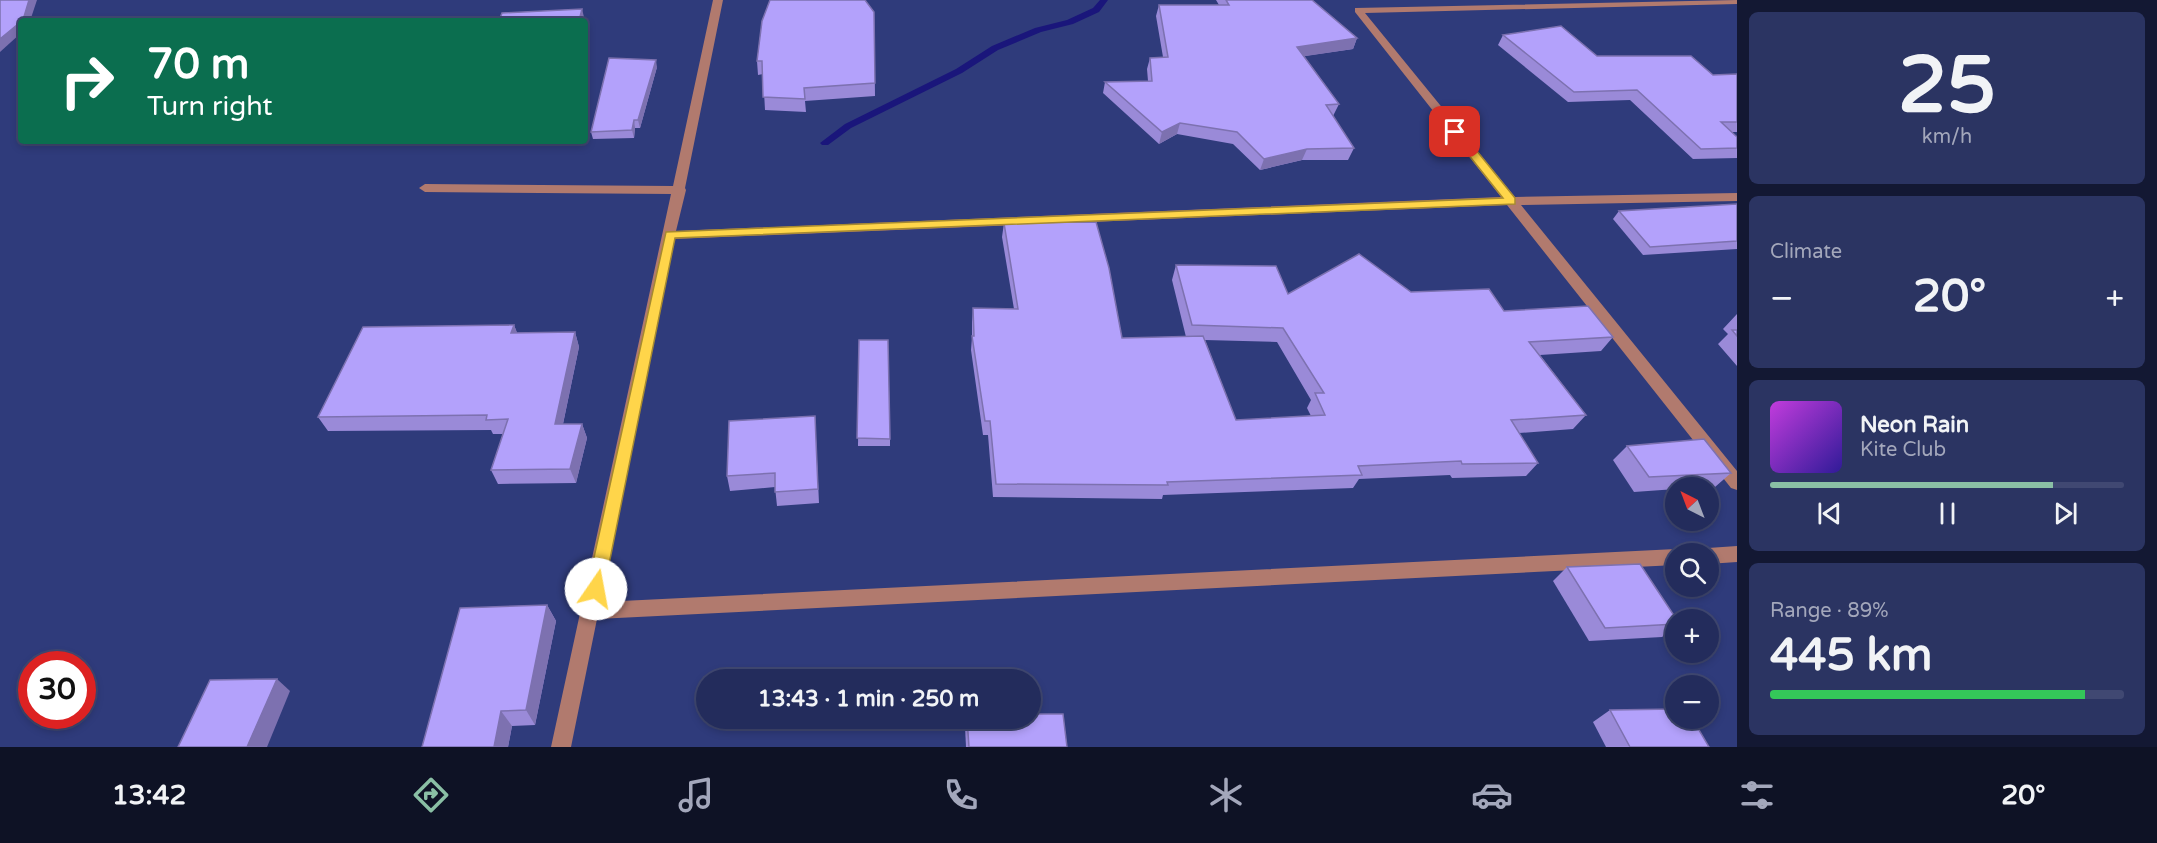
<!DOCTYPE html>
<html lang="en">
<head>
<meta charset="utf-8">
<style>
	body { margin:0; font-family:"Varela Round",sans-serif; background:#2b3462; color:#f1f3f6; height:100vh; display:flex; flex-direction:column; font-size:22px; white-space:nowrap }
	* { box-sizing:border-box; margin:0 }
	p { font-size:20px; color:#a3a7bb }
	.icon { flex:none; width:33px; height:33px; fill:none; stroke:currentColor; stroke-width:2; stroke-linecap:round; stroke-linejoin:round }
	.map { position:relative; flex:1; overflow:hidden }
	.panel { display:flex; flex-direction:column; gap:12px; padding:12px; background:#131833; width:420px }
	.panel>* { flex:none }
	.banner { position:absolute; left:18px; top:18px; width:570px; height:126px; border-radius:6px; box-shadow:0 3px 9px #0003,0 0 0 2px #404872; background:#0b6e4f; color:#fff; overflow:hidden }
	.needle { width:39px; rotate:318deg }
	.tools { position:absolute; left:1665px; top:477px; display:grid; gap:12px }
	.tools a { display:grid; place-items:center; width:54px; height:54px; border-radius:50%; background:#232c5c; box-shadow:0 3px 9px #0003,0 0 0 2px #404872; font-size:30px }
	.speed { position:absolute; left:18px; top:651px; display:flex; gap:12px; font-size:30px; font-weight:700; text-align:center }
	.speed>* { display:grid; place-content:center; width:78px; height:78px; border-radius:50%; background:#232c5c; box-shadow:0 3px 9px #0003,0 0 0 2px #404872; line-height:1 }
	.speed .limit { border:9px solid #d22; background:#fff; color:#111 }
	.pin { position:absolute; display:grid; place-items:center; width:51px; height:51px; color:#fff; margin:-26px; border-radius:12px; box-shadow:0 3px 9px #0006 }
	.me { position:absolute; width:66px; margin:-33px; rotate:12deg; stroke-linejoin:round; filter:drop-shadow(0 0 4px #0008) }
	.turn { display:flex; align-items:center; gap:21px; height:126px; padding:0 30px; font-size:27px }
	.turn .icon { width:78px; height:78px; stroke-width:2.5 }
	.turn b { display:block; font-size:42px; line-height:51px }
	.big { font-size:45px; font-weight:700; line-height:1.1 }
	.panel .card { flex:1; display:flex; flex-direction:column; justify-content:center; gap:9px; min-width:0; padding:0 21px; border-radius:9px; background:#2b3462 }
	.panel .dial { align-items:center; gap:0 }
	.dial b { font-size:78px; line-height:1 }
	.song { display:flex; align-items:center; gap:18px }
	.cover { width:72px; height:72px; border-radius:9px; background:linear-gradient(135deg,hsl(290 70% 55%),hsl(250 70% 35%)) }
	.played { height:6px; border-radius:3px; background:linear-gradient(90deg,#8abfa5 80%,#404872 80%) }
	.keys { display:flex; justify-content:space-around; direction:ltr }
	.heat { display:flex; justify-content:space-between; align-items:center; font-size:33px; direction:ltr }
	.charge { height:9px; border-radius:4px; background:linear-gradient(90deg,#34c759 89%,#404872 0) }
	.trip { position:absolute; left:696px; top:669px; width:345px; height:60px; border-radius:30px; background:#232c5c; box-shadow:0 3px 9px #0003,0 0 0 2px #404872; font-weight:700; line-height:60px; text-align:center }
	.dock { display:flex; height:96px; justify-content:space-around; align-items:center; background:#0e1225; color:#a3a7bb }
	.dock .icon { width:42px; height:42px }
	.dock .current { color:#8abfa5 }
	.dock b { font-size:27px; color:#f1f3f6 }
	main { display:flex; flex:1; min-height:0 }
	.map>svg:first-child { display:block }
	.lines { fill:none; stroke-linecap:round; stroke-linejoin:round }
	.stream { fill:#1a167b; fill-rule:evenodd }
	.minor { fill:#b17a6e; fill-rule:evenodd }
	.wall { fill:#9a8ad8; fill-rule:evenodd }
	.shaded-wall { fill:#7d71b0 }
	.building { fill:#b3a1fb; stroke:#7d71b0; stroke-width:1.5 }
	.route { fill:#ffd54a; stroke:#a68a30; stroke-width:1.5 }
</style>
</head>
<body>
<main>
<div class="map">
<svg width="1737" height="747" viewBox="0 0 1737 747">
	<rect width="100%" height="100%" fill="#2f3b7b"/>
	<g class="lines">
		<path class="stream" d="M1100,0H1108L1099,12L1073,24L1041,32L998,50L962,73L851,128L828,145H822L820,143L845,124L956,69L992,46L1035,28L1067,20L1093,8Z"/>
		<g class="minor">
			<path d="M713,0H723L685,188L686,190L676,231L1501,197L1355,12V8L1737,0V4L1365,13L1515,197L1737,193V201L1521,205L1737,471V490L1731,488L1507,205L674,239L601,602L1676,549L1683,554H1676V565L597,619L571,747H551L671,194L425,192L419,188L425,184L673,186Z"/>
			<path d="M1737,546V562L1708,564V554H1700L1708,548Z"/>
		</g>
	</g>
	<g class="wall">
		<path d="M1216,0H1312L1357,38L1353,49L1304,56L1339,104L1333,116L1354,148L1348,160H1302L1260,170L1233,144L1177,134L1159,144L1103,93L1105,82L1148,81L1147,69L1150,58L1163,57L1156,16L1159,5H1219Z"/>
		<path d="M874,12L875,96L805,101L806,112L765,110L763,74L758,75L757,61Z"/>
		<path d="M1503,35L1597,56L1713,75L1737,74V132H1732L1737,137V158L1693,159L1630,100L1568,102L1498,45Z"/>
		<path d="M657,67L640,128H635L634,138L593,139L591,132Z"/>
		<path d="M1737,204V249L1643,255L1613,219L1619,211Z"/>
		<path d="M1004,223L1122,338L1186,337L1172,280L1176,265L1288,294L1411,292L1504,311L1613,337L1601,351L1540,355L1586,415L1573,429L1519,433L1538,463L1526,476L1452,478L1450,475L1359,479L1353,488L1163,495L1162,499L993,497L988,435H983L971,350L972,337V322L973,308L1014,309L1002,237ZM1205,340L1277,342L1311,400L1307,408L1311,416L1236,420Z"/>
		<path d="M1737,314V366L1718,344L1728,334L1723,329Z"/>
		<path d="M514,325L517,333L575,332L579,347L563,424H582L587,438L576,483L498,484L491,470L503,434H493L491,430L328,431L318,417Z"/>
		<path d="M859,340L890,439V446H858Z"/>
		<path d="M815,416L819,503L777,506L775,487L730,491L727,476Z"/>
		<path d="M1627,446L1731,473L1715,487L1676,488V489L1634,492L1613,460Z"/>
		<path d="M1567,567L1676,620V627L1662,637L1589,641L1553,581Z"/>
		<path d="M547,605L556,621L535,725L512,726L508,747H422Z"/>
		<path d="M1610,710L1709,747H1606L1593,722Z"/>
		<path d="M966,718H1030L1067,747H966L965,727Z"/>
	</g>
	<g class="shaded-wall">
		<path d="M29,0H37L30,21H21Z"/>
		<path d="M582,9L585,21H579Z"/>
		<path d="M21,21V33L0,52V39Z"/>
		<path d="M1357,38L1353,49L1293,58L1297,47Z"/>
		<path d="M656,60L657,67L640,128L638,120Z"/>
		<path d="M634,120L635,128L634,138L632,130Z"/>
		<path d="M1180,123L1177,134L1159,144L1162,132Z"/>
		<path d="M1307,149L1302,160L1260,170L1264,159Z"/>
		<path d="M514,325L520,340L511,333Z"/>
		<path d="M575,332L579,347L560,438L555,424Z"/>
		<path d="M582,424L587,438L576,483L570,469Z"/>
		<path d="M547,605L556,621L535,725L526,710Z"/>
		<path d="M277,679L290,691L267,747H247Z"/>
		<path d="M501,711L512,726L508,747H494Z"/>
	</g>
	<g class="building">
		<path d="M0,0H29L23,20L0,39Z"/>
		<path d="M770,0H865L874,12L875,83L804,88L805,99L763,97L762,61H757L762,21Z"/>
		<path d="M1226,0H1312L1357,38L1297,47L1339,104L1326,105L1354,148L1307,149L1264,159L1237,132L1180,123L1162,132L1105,82L1152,81L1150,58L1168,57L1159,5H1229Z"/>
		<path d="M582,9L579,21H499L502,13Z"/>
		<path d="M1561,26L1597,56H1691L1713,75L1737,74V122H1721L1737,137V148L1701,149L1637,90L1574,92L1503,35Z"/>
		<path d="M609,58L656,60L638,120H634L632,130L591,132Z"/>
		<path d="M1737,204V241L1650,247L1619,211Z"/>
		<path d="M1096,222L1109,268L1122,338L1203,336L1236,420L1325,415L1315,393H1324L1283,328L1192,325L1176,265L1276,266L1288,294L1359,254L1411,292L1489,289L1504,311L1588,306L1613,337L1529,342L1586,415L1511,420L1538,463L1462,464L1461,461L1358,466L1362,475L1167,482L1168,485L996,484L990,421H985L972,336H974L973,308L1018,309L1004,223Z"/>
		<path d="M514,325L511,333L575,332L555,424H582L570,469L491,470L508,419L486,420L487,415L318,417L363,327Z"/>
		<path d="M1732,330H1737V336Z"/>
		<path d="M859,340H888L890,439L857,438Z"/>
		<path d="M815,416L818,489L775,492V473L727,476L729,421Z"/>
		<path d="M1704,439L1731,473L1649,477L1627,446Z"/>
		<path d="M1640,564L1677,620H1676V624L1605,628L1567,567Z"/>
		<path d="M547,605L526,710L501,711L494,747H422L460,608Z"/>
		<path d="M277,679L247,747H178L210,680Z"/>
		<path d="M1676,709V718H1692L1709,747H1630L1610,710Z"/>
		<path d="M1030,714H1063L1067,747H969L967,718H1030Z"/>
	</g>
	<path class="route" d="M1452,129H1459L1515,198V204L675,238L604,589L601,594L596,596L590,594L587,589L666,232L1503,198L1452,134Z"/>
</svg>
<div class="tools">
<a><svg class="needle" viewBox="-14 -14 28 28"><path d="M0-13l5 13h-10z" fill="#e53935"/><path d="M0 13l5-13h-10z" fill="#a3a7bb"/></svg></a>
<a><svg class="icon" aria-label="search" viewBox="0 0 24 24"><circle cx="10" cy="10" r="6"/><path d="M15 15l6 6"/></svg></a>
<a>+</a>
<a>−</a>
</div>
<div class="speed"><div class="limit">30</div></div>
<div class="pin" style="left:1455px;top:132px;background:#d93025"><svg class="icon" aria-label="arrive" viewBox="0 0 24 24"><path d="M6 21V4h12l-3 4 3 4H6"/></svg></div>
<svg class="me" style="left:596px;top:589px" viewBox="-20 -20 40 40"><circle r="19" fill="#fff"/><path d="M0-13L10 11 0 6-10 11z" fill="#ffd54a"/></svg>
<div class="trip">13:43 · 1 min · 250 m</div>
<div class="banner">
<div class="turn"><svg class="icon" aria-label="right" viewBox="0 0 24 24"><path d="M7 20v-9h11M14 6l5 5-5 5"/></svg><div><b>70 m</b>Turn right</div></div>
</div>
</div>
<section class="panel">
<div class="card dial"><b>25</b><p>km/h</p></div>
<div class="card"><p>Climate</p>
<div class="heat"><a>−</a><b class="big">20°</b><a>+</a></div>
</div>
<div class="card">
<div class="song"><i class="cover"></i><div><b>Neon Rain</b><p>Kite Club</p></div></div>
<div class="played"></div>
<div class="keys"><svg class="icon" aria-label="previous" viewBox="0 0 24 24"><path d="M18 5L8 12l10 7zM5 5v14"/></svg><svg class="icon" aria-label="pause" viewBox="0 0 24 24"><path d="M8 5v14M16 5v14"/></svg><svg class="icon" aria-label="next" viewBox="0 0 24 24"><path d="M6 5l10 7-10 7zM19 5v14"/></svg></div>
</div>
<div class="card"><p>Range · 89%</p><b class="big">445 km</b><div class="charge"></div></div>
</section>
</main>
<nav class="dock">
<b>13:42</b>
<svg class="icon current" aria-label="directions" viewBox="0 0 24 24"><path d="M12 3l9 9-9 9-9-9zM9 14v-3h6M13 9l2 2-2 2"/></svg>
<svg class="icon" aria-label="music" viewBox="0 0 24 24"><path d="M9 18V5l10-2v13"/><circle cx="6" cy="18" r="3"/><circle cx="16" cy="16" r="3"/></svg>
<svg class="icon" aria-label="phone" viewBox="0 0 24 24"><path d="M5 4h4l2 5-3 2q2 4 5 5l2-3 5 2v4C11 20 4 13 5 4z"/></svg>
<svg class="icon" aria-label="climate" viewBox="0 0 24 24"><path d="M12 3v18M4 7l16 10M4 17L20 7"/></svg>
<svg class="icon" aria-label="car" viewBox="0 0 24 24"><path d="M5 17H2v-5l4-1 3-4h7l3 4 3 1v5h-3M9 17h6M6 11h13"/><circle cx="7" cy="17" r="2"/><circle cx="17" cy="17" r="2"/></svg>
<svg class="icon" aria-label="filters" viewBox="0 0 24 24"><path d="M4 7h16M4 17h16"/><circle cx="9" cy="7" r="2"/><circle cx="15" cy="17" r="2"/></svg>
<b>20°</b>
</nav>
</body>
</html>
